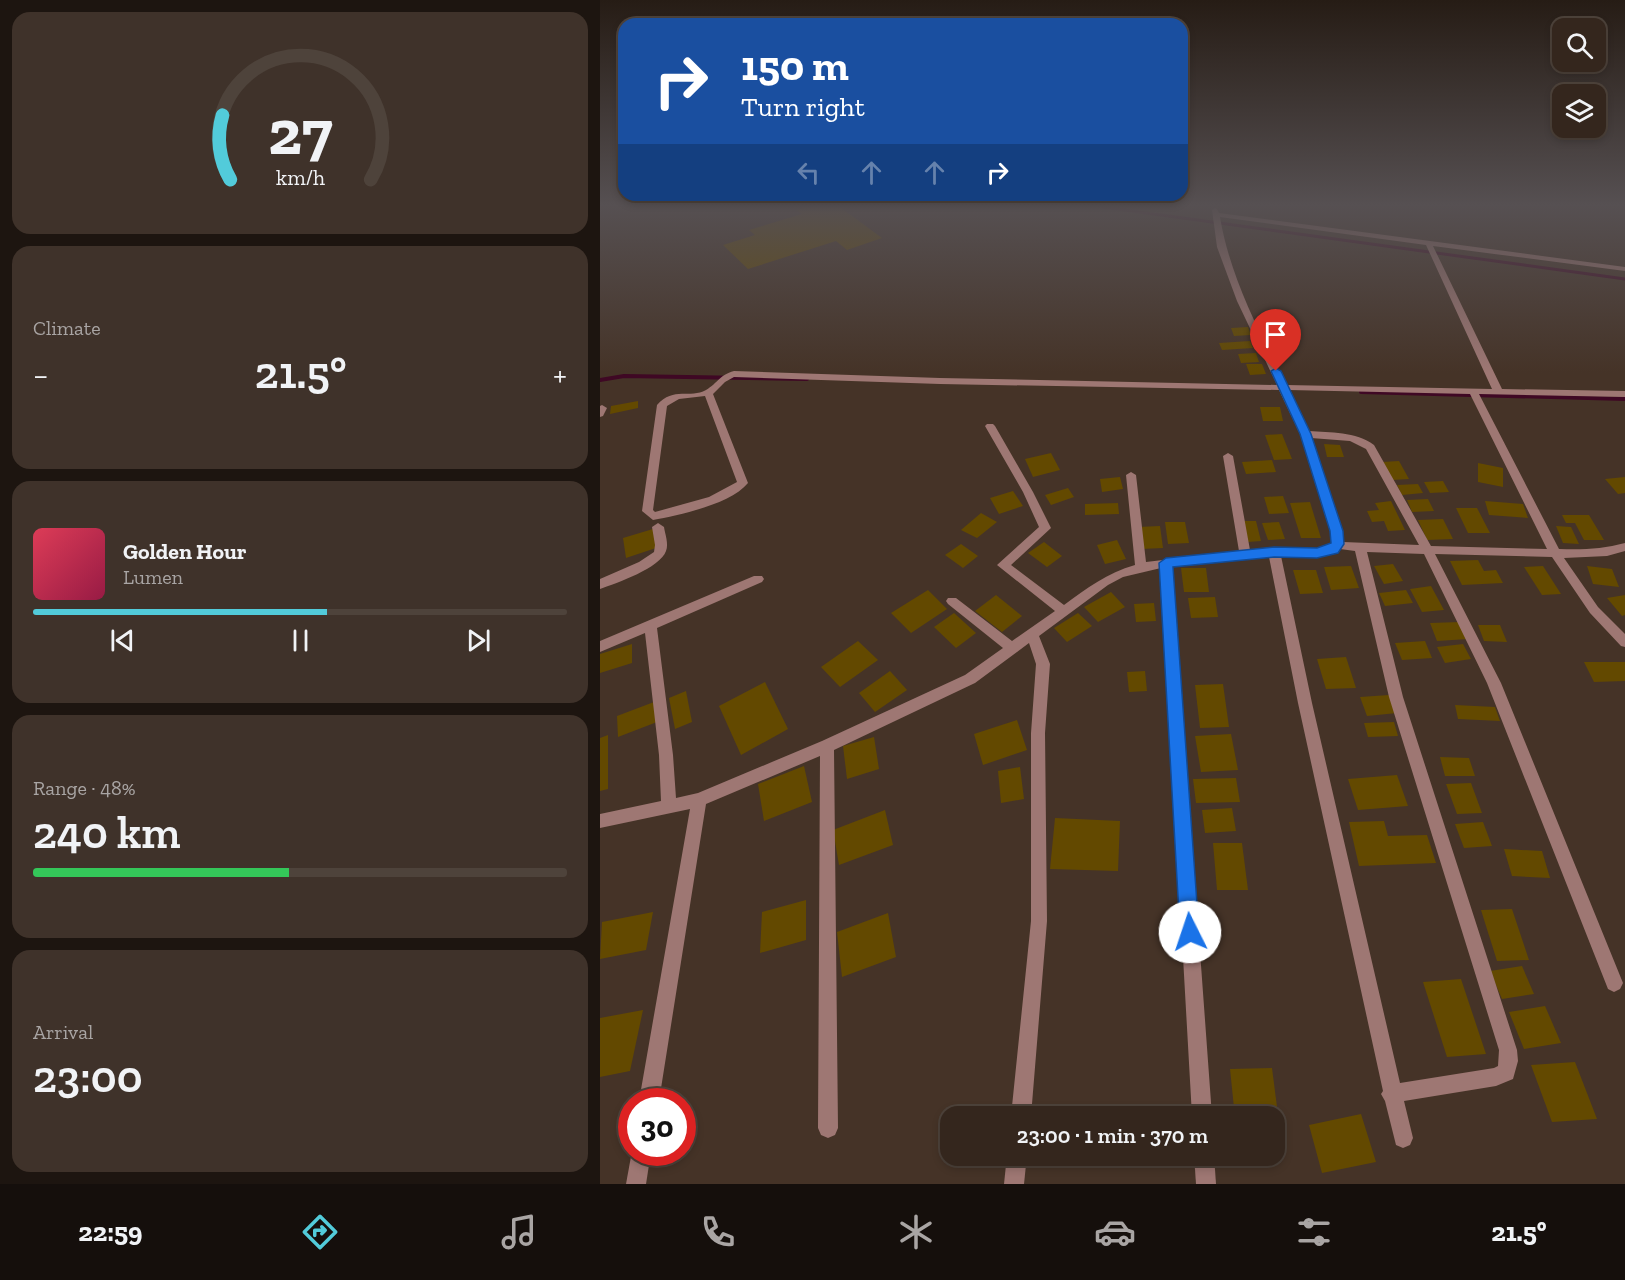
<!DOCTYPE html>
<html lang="en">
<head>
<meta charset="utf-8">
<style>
	body { margin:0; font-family:"Zilla Slab",serif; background:#3f322a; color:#f1f3f6; height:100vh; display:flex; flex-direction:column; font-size:22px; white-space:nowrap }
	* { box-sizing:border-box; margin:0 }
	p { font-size:20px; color:#a9a5a4 }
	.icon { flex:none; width:33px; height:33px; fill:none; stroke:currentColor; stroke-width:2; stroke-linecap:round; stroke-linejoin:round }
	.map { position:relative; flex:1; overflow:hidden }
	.details { display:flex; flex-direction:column; gap:12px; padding:12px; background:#1d1510; width:600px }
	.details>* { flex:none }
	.top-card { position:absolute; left:18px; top:18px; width:570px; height:183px; border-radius:18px; box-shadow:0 3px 9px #0003,0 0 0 2px #4e433b; background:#1a4fa0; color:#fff; overflow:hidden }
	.buttons { position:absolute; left:952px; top:18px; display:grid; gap:12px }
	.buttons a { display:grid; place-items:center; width:54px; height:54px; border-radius:12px; background:#34261d; box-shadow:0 3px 9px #0003,0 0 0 2px #4e433b; font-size:30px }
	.speed { position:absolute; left:18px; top:1088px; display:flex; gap:12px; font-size:30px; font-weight:700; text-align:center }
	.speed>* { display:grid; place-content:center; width:78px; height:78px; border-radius:50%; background:#34261d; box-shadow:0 3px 9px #0003,0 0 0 2px #4e433b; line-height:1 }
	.speed .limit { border:9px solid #d22; background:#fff; color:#111 }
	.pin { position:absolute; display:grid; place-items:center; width:51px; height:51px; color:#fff; margin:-62px -26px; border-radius:50% 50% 50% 0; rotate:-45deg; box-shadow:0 0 6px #0007 }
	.pin .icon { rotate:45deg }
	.me { position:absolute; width:66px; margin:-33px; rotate:356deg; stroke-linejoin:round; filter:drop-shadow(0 0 4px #0008) }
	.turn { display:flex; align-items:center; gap:21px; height:126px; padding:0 24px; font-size:27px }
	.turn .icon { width:78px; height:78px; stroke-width:2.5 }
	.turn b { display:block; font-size:42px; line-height:51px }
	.lanes { display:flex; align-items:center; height:57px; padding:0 24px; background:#0003; justify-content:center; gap:30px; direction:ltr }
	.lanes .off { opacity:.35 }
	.big { font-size:45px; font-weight:600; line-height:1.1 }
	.details .tile { flex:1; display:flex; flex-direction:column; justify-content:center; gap:9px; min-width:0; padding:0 21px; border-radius:18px; background:#3f322a }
	.details .dial { align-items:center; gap:0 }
	.dial svg { height:156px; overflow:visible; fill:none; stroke:#4e433b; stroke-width:7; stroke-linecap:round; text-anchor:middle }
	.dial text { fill:#f1f3f6; stroke:none }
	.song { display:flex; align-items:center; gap:18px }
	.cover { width:72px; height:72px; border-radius:9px; background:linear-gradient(135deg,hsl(350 70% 55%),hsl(340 70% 35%)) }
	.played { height:6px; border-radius:3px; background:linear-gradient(90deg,#52cbda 55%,#4e433b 55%) }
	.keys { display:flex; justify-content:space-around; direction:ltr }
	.heat { display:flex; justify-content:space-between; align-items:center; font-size:33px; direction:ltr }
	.charge { height:9px; border-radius:4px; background:linear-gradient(90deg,#34c759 48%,#4e433b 0) }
	.trip { position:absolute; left:340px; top:1106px; width:345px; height:60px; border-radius:18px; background:#34261d; box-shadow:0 3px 9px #0003,0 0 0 2px #4e433b; font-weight:600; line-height:60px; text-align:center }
	.menu { display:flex; height:96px; justify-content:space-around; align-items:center; background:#150f0c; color:#a9a5a4 }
	.menu .icon { width:42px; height:42px }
	.menu .on { color:#52cbda }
	.menu b { font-size:27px; color:#f1f3f6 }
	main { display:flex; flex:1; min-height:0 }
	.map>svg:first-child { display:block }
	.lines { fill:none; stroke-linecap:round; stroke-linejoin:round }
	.stream-far1 { stroke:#3f0824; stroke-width:3 }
	.stream { stroke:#3f0824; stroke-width:4 }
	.building { fill:#634900 }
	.minor { fill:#9e7773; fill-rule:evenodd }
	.route { fill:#1a73e8; stroke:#114b97; stroke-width:1.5 }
</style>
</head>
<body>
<main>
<section class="details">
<div class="tile dial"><svg viewBox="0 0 100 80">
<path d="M14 69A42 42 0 1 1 86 69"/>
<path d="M14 69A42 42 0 0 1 10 36" stroke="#52cbda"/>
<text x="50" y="56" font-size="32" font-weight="700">27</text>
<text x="50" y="72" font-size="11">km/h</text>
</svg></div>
<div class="tile"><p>Climate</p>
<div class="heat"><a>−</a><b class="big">21.5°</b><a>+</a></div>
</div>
<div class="tile">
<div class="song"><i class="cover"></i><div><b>Golden Hour</b><p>Lumen</p></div></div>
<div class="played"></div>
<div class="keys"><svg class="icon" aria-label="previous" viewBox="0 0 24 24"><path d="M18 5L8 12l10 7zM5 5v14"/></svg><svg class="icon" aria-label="pause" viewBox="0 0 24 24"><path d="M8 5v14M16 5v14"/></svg><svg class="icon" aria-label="next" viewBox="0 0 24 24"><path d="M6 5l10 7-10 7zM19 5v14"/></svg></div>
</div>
<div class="tile"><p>Range · 48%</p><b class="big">240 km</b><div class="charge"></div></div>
<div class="tile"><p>Arrival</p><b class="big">23:00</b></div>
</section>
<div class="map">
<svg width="1025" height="1184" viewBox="0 0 1025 1184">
	<rect width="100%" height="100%" fill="#453327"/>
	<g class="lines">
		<path class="stream-far1" d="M503,207L1025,279"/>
		<g class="stream">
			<path d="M0,380L24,376L207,379"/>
			<path d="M761,392L1025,399"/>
		</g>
	</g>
	<g class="building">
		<path d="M207,207H240L282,238L247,250L236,241L148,269L123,245L155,235L149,230L202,214L197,210Z"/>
		<path d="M648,327L651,335L634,336L631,328Z"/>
		<path d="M650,341L653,348L622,350L619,343Z"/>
		<path d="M656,353L659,362L641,363L638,354Z"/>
		<path d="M646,364H662L666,374L650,375Z"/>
		<path d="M38,401V408L10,414L11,406Z"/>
		<path d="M660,407H680L683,421H663Z"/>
		<path d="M682,434L692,459L674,460L665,435Z"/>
		<path d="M724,444L740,445L744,457H727Z"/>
		<path d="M451,453L460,470L433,477L425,459Z"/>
		<path d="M672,460L676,472L646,474L642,462Z"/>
		<path d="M799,461L809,479L792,480L782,462Z"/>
		<path d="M878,463L903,468V487L878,482Z"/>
		<path d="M520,477L523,489L502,492L500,479Z"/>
		<path d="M1025,477V493L1018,494L1005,479Z"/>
		<path d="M843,481L849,492L830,493L824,482Z"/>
		<path d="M818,484L823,493L802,495L797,485Z"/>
		<path d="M468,488L474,497L451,505L445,495Z"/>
		<path d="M413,491L423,506L399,514L390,498Z"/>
		<path d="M683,496L689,513L669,514L664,497Z"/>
		<path d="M828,499L834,511L812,512L807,500Z"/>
		<path d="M791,501L805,530L788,531L784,521L772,522L767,511L779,510L775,503Z"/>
		<path d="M885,501L923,504L928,518L889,515Z"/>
		<path d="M710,502L721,538H701L690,503Z"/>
		<path d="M518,503L519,514L485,515V504Z"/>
		<path d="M856,508H877L890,533H868Z"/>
		<path d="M381,513L397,522L377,538L361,530Z"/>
		<path d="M962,515H989L1004,540H984L975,523H966Z"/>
		<path d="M843,519L853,539L827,540L818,520Z"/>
		<path d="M644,521H656L661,541L648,542Z"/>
		<path d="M565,522H585L589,543L568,544Z"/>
		<path d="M679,522L685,539L668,540L662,523Z"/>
		<path d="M560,526L563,548L541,549L538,527Z"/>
		<path d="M956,526L971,527L979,544L963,543Z"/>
		<path d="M53,529L56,548L26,558L23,538Z"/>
		<path d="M517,540L526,559L505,564L497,545Z"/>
		<path d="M444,542L462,556L447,567L428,553Z"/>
		<path d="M361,544L378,556L363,568L345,555Z"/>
		<path d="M878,560L884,571L896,570L903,583L862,585L850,561Z"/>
		<path d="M793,564L803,581L784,584L774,566Z"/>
		<path d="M751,566L759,588L731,590L724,567Z"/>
		<path d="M943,566L961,594L942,595L924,567Z"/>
		<path d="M987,566L1012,569L1019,587L993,584Z"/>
		<path d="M581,568H606L609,592H584Z"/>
		<path d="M693,570H716L723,593L700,594Z"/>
		<path d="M831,586L844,610L822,612L810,589Z"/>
		<path d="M328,590L347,609L311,633L291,613Z"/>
		<path d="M806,590L813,603L785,606L779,593Z"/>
		<path d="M511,592L525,607L498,622L484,607Z"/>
		<path d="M396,595L422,616L402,632L375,611Z"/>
		<path d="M1025,595V615L1022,616L1007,598Z"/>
		<path d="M615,597L618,617L591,618L588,598Z"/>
		<path d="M554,603L556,621L536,622L534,604Z"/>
		<path d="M354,613L376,633L356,648L334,627Z"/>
		<path d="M478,613L492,626L467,642L454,628Z"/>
		<path d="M860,622L868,639L837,641L830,623Z"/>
		<path d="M878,625H900L907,642L884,641Z"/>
		<path d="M258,641L278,660L240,687L221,667Z"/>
		<path d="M825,641L832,658L802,660L795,643Z"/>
		<path d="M32,644V663L0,673V654Z"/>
		<path d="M863,644L871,659L845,663L837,647Z"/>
		<path d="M746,657L756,688L726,689L717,659Z"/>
		<path d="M984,662H1025V681L994,682Z"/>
		<path d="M290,671L307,690L275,712L259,693Z"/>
		<path d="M545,671L547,691L529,692L527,672Z"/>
		<path d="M165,682L188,729L141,755L119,706Z"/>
		<path d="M623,684L629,727L600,728L595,685Z"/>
		<path d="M86,691L92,722L75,729L69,698Z"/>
		<path d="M789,695L797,713L767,716L760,697Z"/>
		<path d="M54,702L57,722L18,737L17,716Z"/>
		<path d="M855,705L895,707L900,721L858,719Z"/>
		<path d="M417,720L427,750L383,765L374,734Z"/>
		<path d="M794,722L798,736L768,737L764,723Z"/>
		<path d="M631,734L638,770L601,772L595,736Z"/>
		<path d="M8,735V789L0,791V738Z"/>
		<path d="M274,737L279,769L247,779L243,746Z"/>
		<path d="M840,757L869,758L875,776H845Z"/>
		<path d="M204,766L212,802L164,821L158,784Z"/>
		<path d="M420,767L424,799L401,803L398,771Z"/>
		<path d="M797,775L808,806L758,810L748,779Z"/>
		<path d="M636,778L640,802L596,803L593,779Z"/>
		<path d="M871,783L882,813L857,814L846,784Z"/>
		<path d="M632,808L636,831L605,833L602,810Z"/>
		<path d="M285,810L293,845L239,865L233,830Z"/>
		<path d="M455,818L520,821L518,871L450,869Z"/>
		<path d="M784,821L788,836L827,835L836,863L759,866L749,822Z"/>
		<path d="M883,822L892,846L864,848L855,824Z"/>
		<path d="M613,843H642L648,890H617Z"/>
		<path d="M904,849L942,851L950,878L912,876Z"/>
		<path d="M206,900V940L160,953L162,912Z"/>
		<path d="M912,909L929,960L897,961L881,910Z"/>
		<path d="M53,912L46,950L0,959L2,922Z"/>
		<path d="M288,913L296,957L242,977L237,932Z"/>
		<path d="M922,966L934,994L902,999L890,971Z"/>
		<path d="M861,979L886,1054L847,1057L823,982Z"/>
		<path d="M945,1006L961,1043L924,1049L909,1012Z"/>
		<path d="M43,1010L30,1071L0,1077V1018Z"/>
		<path d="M975,1062L997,1119L952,1122L931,1065Z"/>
		<path d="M672,1068L677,1107L634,1108L630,1069Z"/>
		<path d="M761,1114L776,1162L722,1173L709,1125Z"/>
	</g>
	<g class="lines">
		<g class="minor">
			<path d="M615,208L617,209L619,213L1025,267V271L833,246L902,389L1025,391V397L879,394L959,549C982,550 1003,549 1025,543V551L1007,556L964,558L998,607L1025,634V647L1021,646L990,613L952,557L835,554L901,683L1023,983L1020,989L1014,992L1008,989L887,683L824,554L767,552L803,697L917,1050L918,1061L913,1079L896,1086L804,1101L813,1138L810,1145L803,1148L796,1145L785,1101L781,1094L783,1091L698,703L669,557L572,567L612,1116H592L561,568L523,577L508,585L439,636L450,664L445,733L447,921L431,1116H411L431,921V733L436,664L429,643L375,683L234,750L238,1128L235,1135L228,1138L221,1135L218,1128L220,756L106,804L59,1101H39L90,809L0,828V814L61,801L59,755L45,633L0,652V641L154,576H162L164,579L162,582L57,628L73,755L76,798L98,793L222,741L365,675L403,648L348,604L346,601L348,598H356L412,641L455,611L397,565L439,527L423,492L385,426L387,424H393L395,426L433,492L451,528L411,565L464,605C487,588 507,573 535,565L526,475L531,472L536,475L546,562L639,551L623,456L628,453L633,456L650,550L674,548H724L732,544L730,531L700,434L679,390L340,384L134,377L125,382L113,394L148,483C131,504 80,515 53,520L42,511L57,405C74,386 90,399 106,390C118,383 119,375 134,371L340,378L677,385L637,301L617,247L612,210ZM620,217L826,245L892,389L686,385C659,331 630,277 620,217ZM689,390L870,394L947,549L831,546L774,445C756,431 730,433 709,431ZM105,396L137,482L109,497L55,512L53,510L67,406L79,399ZM711,438L750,441L766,449L819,545L743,542L742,531ZM740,549L755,551L789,697L899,1050L898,1066L894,1068L800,1083L712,703L681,556H725Z"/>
			<path d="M2,405L7,408L3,416L0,417V406Z"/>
			<path d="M58,523L64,527C65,534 69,544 66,551C60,568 17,583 0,589V579L39,562L54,552L55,545L52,527Z"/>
			<path d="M32,1151L51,1152L46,1184H26Z"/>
			<path d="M407,1155H427L424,1184H404Z"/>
			<path d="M594,1155H614L616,1184H596Z"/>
		</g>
	</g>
	<linearGradient id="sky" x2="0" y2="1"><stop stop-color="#261c15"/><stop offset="0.55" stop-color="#565052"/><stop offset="1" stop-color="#565052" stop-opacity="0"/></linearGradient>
	<rect width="1025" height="373" fill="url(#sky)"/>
	<path class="route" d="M676,368L681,371L711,434L743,531L744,544L738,553L717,558L674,557L573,567L599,932L596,938L590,941L583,938L580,932L559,563L566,558L674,547L717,548L731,543L730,531L700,434L671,371Z"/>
</svg>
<div class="buttons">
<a><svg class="icon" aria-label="search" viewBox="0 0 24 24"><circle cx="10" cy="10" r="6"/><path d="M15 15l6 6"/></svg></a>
<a><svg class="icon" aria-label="layers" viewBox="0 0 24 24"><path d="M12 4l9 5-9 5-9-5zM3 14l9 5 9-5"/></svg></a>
</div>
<div class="speed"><div class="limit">30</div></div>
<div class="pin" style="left:676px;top:371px;background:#d93025"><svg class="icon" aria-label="arrive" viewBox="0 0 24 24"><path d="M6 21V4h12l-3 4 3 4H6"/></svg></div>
<svg class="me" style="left:590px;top:932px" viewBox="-20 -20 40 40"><circle r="19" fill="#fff"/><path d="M0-13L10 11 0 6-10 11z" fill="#1a73e8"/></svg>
<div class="trip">23:00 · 1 min · 370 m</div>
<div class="top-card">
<div class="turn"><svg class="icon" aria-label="right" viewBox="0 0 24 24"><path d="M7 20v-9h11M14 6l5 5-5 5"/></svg><div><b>150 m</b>Turn right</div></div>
<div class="lanes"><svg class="icon off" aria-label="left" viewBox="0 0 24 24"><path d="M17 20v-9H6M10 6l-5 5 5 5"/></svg><svg class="icon off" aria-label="ahead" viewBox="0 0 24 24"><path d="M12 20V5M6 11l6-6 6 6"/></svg><svg class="icon off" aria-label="ahead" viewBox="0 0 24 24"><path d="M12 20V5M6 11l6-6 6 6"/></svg><svg class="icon" aria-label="right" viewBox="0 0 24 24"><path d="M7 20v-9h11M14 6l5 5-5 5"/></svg></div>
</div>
</div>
</main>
<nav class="menu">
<b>22:59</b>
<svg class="icon on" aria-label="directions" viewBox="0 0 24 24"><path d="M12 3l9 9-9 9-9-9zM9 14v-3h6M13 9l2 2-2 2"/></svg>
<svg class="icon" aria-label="music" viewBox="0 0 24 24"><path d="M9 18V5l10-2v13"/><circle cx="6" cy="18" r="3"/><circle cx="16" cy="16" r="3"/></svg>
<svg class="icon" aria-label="phone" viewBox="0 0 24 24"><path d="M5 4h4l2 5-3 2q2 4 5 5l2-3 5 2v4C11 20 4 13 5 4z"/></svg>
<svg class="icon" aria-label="climate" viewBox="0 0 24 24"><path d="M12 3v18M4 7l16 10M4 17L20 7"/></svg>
<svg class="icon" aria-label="car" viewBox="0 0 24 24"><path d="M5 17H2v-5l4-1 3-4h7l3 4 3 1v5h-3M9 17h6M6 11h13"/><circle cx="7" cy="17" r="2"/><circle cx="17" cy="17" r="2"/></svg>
<svg class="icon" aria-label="filters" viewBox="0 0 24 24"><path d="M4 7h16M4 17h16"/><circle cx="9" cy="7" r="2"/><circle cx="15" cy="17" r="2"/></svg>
<b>21.5°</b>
</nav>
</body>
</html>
